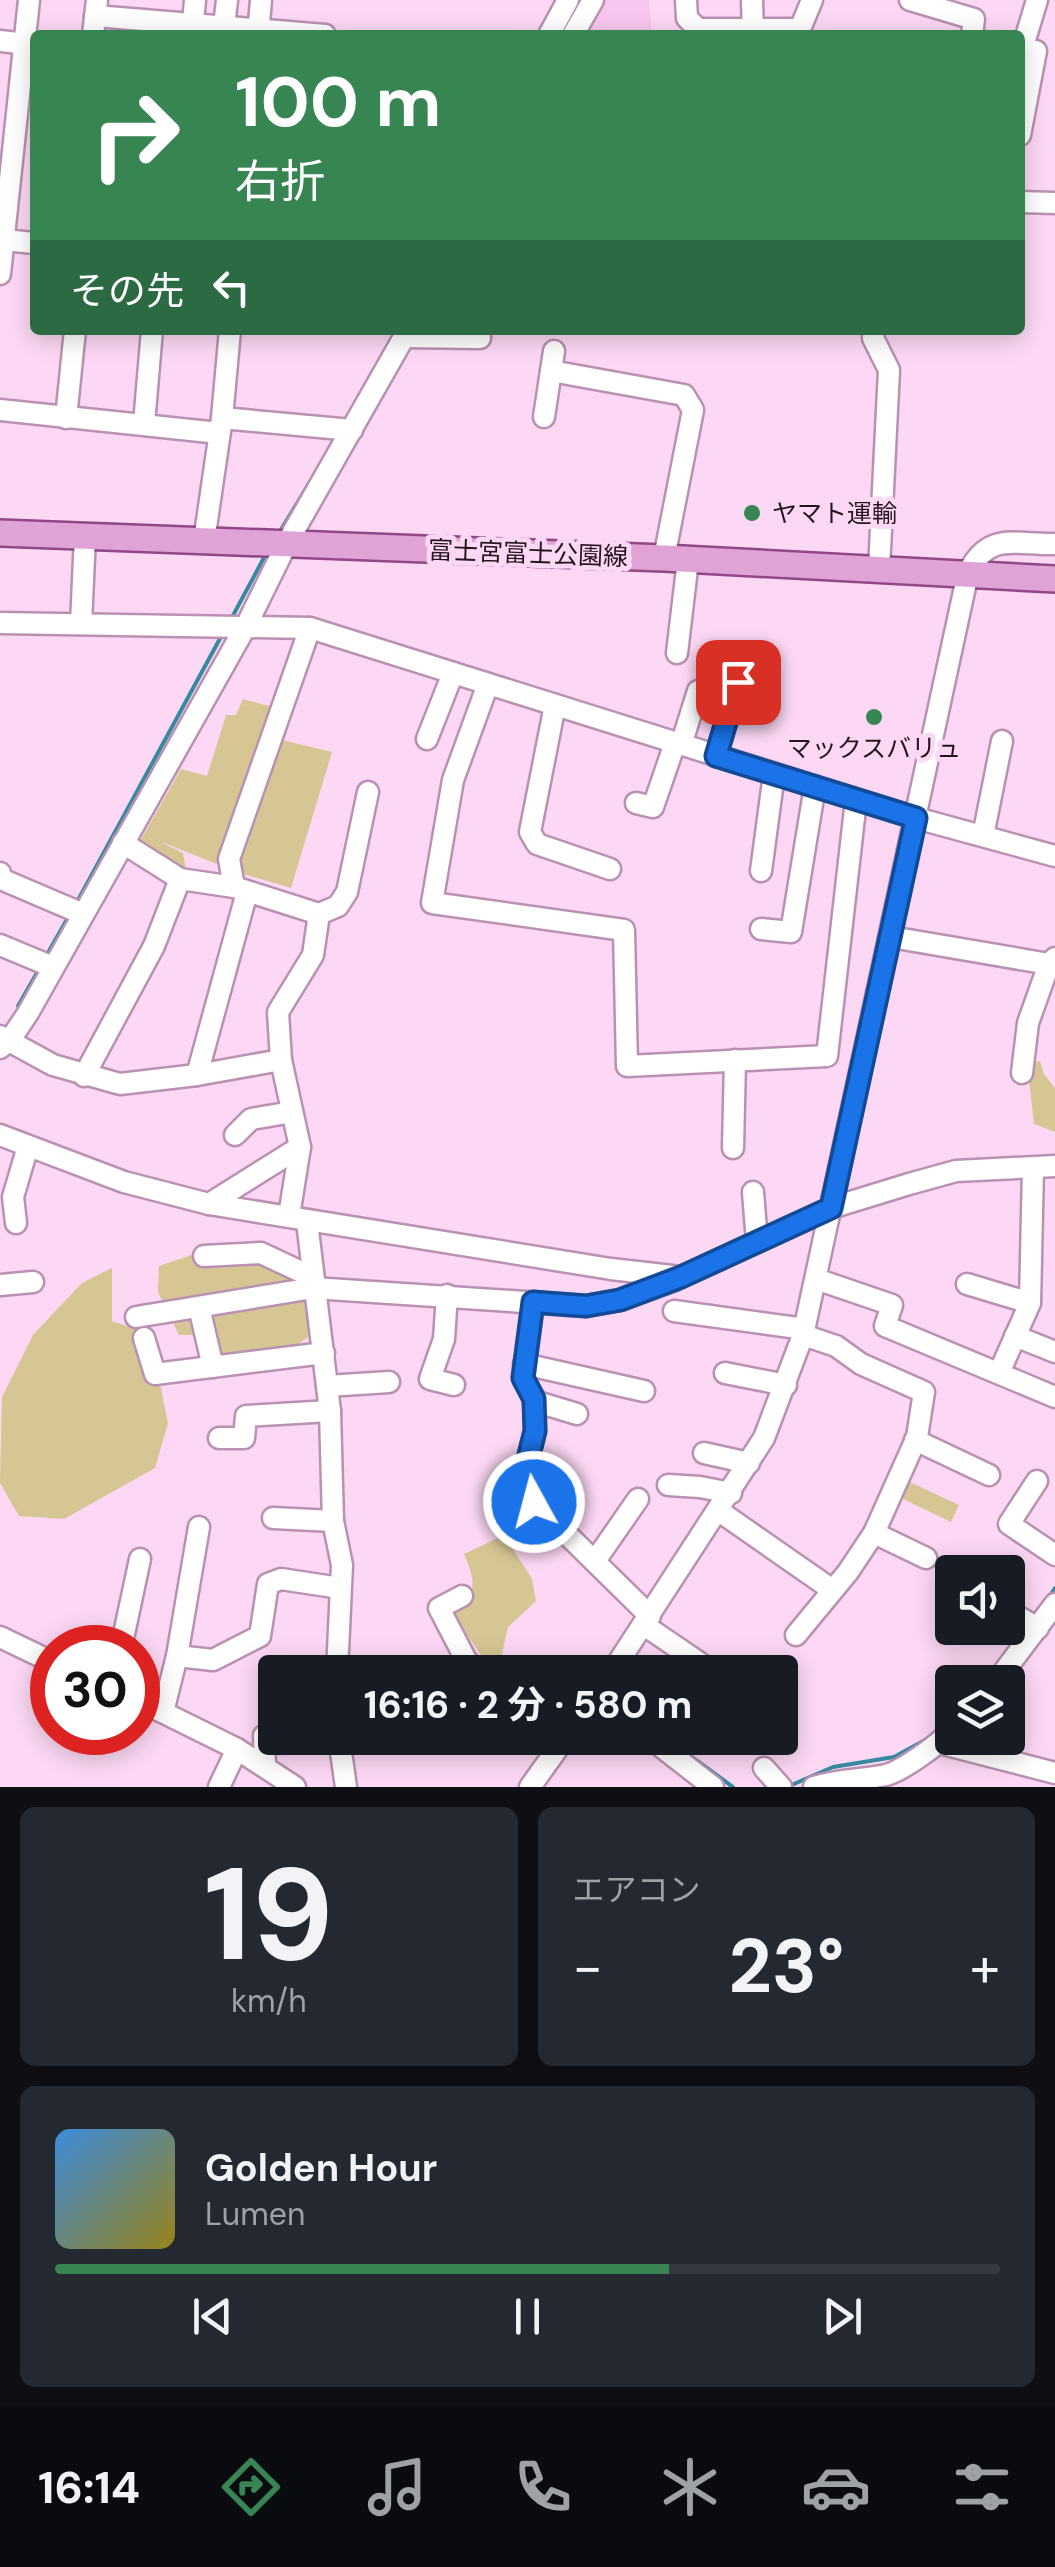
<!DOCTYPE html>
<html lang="ja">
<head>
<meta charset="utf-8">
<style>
	body { margin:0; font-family:"DM Sans","Noto Sans JP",sans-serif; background:#242831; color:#f1f3f6; height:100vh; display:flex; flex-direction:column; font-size:38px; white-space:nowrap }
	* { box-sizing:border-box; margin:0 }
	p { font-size:32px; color:#9ea1a6 }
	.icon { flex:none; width:55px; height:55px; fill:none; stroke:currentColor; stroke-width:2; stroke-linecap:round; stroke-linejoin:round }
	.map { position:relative; height:1787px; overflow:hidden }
	.panel { display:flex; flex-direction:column; gap:20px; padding:20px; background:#0d0f14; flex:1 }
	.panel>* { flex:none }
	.hud { position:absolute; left:30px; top:30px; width:995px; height:305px; border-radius:10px; box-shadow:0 5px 25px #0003; background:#388554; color:#fff; overflow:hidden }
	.fabs { position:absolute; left:935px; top:1555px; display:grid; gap:20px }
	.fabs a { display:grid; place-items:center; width:90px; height:90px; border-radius:10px; background:#171b24; box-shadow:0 5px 25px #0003; font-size:50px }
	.speed { position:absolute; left:30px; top:1625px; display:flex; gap:20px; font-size:50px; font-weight:700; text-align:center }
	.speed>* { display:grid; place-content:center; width:130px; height:130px; border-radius:50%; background:#171b24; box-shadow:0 5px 25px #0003; line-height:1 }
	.speed .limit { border:15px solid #d22; background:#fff; color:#111 }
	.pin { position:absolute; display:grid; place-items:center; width:85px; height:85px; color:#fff; margin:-42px; border-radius:20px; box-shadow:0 5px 15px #0006 }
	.me { position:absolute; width:110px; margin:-55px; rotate:353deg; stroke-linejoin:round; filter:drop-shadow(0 0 8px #0008) }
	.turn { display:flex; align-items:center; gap:35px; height:210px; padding:0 40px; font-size:45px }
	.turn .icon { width:130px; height:130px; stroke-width:2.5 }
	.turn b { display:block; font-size:70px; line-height:85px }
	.then { display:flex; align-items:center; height:95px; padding:0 40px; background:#0003; gap:20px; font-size:38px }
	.big { font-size:75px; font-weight:700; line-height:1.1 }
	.panel .card { flex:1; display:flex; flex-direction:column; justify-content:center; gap:15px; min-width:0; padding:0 35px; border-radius:15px; background:#242831 }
	.panel .dial { align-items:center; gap:0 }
	.dial b { font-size:130px; line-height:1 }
	.song { display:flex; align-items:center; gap:30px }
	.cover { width:120px; height:120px; border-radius:15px; background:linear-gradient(135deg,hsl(210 70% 55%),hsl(50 70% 35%)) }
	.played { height:10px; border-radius:5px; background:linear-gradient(90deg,#388554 65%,#363941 65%) }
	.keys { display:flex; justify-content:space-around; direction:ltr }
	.heat { display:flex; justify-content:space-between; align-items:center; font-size:55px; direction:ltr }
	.panel .tiles { flex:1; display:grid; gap:20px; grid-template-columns:1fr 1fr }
	.card:last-child { grid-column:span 2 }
	.trip { position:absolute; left:258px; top:1655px; width:540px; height:100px; border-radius:10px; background:#171b24; box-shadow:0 5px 25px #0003; font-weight:700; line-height:100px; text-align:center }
	.tab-bar { display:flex; height:160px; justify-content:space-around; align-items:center; background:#090b0e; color:#9ea1a6 }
	.tab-bar .icon { width:70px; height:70px }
	.tab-bar .current { color:#388554 }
	.tab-bar b { font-size:45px; color:#f1f3f6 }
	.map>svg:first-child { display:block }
	.built { fill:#f8c6ee }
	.green { fill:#d6c693 }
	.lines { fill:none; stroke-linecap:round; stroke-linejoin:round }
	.stream { stroke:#368aa0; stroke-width:4 }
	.minor-casing { stroke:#ba91b2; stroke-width:25 }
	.major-casing { stroke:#904985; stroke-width:30 }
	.minor { stroke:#fff; stroke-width:20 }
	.major { stroke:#dfa3d6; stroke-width:25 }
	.route-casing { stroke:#114b97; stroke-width:25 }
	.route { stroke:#1a73e8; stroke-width:18 }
	.poi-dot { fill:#388554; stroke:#fcd8f4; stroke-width:4 }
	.labels { text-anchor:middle; stroke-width:10; stroke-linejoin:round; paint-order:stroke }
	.poi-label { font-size:25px; fill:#241421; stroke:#fcd8f4; text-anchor:start }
	.street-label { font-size:25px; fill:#241421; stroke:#fcd8f4 }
</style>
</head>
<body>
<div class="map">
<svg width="1055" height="1787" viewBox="0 0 1055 1787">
	<rect width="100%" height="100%" fill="#fcd8f4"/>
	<path class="built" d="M602,0H649L652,35H583Z"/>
	<g class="green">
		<path d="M243,699L285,710L282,740L332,752L291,888L237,872L159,841L183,853L187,875L135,850L181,769L207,776L226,715H236Z"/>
		<path d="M1040,1061L1044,1074L1055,1088V1132L1034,1124L1029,1080L1034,1062Z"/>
		<path d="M229,1242L260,1247L309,1274L317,1330L285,1354L227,1361L202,1335H179L158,1292L159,1266Z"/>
		<path d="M112,1268V1321L150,1334L168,1423L155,1468L64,1519L19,1516L0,1483L2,1397L33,1335L82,1283Z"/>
		<path d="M899,1477L959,1505L951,1522L891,1493Z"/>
		<path d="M504,1535L532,1579L536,1601L508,1627L498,1672H493L452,1614C477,1590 477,1586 464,1554Z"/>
	</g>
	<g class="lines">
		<g class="stream">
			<path d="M279,533L313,477"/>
			<path d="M230,621L266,554"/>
			<path d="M77,902L223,633"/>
			<path d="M45,958L70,914"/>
			<path d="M18,1006L38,971"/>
			<path d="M1049,1597L1055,1588"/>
			<path d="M666,1738L733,1787"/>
			<path d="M787,1787L833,1767L894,1757L927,1739"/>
		</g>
		<defs>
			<g id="minor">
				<path d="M686,0L687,18L698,29H800L812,0"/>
				<path d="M752,0L753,35"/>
				<path d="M910,0L974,19L972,35"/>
				<path d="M95,16L325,35"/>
				<path d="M93,35L97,0"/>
				<path d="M192,35L195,0"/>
				<path d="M223,35L227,0"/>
				<path d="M258,35L261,0"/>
				<path d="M549,35L568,0"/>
				<path d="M573,35L593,0"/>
				<path d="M0,41L35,45"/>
				<path d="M1020,135L1036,51L1022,50L1037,0"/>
				<path d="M1020,202L1055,203"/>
				<path d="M3,240L35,243"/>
				<path d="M0,274L29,0"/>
				<path d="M874,330L873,338L889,370L879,569"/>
				<path d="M404,337L480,338"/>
				<path d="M551,371L684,395L693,410L664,558"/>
				<path d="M0,410L219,433"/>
				<path d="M544,417L554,351"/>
				<path d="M66,418L75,330"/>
				<path d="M222,418L352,430"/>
				<path d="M144,424L152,330"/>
				<path d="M204,541L222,418L230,330"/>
				<path d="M0,623L310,628L916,818L1055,856"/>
				<path d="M81,624L85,536"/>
				<path d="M677,653L688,560"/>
				<path d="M488,684L453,780L432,903L624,930L627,1066L827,1056L856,800"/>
				<path d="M555,705L530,832L537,844L610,869"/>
				<path d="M427,739L453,673"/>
				<path d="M681,745L698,691"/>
				<path d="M716,756L738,682"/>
				<path d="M636,803L653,807L675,743"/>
				<path d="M983,836L1002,741"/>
				<path d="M123,843L180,879L234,887L319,914"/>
				<path d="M761,871L774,774"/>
				<path d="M0,873L1,879L83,914"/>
				<path d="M234,887L229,859L310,628"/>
				<path d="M761,929L791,932L815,786"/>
				<path d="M891,937L1049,964"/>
				<path d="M0,945L53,967"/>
				<path d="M0,1036L53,1065L120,1084L197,1075L281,1060"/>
				<path d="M0,1048L10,1040L28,1013L246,626L287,543L408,330"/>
				<path d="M1022,1073L1028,1023L1049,964L1055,958"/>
				<path d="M197,1075L247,892"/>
				<path d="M84,1076L154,946L180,879"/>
				<path d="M0,1135L124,1182L209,1204L611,1269L681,1277L831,1208L909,1184L956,1171L1055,1166"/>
				<path d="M235,1135L251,1119L292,1112"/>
				<path d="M733,1148L735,1060"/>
				<path d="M753,1192L757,1242"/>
				<path d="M209,1204L300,1147L281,1060L278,1012L313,955L319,914L338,906L347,892L368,792"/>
				<path d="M289,1216L300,1147"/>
				<path d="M307,1222L330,1411L333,1521L342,1565L337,1672"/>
				<path d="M16,1223L13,1197L28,1146"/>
				<path d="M204,1256L261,1253L312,1277"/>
				<path d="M816,1279L892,1305L885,1326L1055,1397"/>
				<path d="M967,1284L1030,1303"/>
				<path d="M0,1285L33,1282"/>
				<path d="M447,1295L444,1339L430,1379L454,1385"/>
				<path d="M533,1302L523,1378L534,1399L535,1431L526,1467L542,1494L534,1502L650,1616"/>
				<path d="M199,1307L213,1367"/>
				<path d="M674,1311L805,1329"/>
				<path d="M136,1317L313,1288L586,1306L620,1300L675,1280"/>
				<path d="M803,1335L836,1346L861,1364L924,1392L917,1437L874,1533L926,1558"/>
				<path d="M1015,1336L1055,1352"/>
				<path d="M144,1338L155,1374L324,1353"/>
				<path d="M524,1364L644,1391"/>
				<path d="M725,1373L786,1385"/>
				<path d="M999,1373L1030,1303L1033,1168"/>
				<path d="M327,1386L389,1382"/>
				<path d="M534,1401L577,1414"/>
				<path d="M219,1438H244L246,1416L330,1411"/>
				<path d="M915,1440L989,1475"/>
				<path d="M704,1453L749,1463"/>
				<path d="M1037,1481L1009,1524L1055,1555"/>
				<path d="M668,1485L700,1487L731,1493"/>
				<path d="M719,1511L831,1589"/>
				<path d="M273,1518L333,1521"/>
				<path d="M595,1561L638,1499"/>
				<path d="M462,1596L439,1608L466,1660L478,1672"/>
				<path d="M1008,1611L1038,1628"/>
				<path d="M644,1625L713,1672"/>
				<path d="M796,1635L848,1572L874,1533"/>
				<path d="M0,1637L52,1662"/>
				<path d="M121,1648L140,1559"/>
				<path d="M177,1656L213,1660L260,1636L268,1584L281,1579L340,1588"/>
				<path d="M612,1672L764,1438L803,1335L968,573C989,531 1014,545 1055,544"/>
				<path d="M996,1682L1055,1604"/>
				<path d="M138,1700L237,1749L295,1787"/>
				<path d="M163,1712L177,1656L199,1527"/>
				<path d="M339,1738L346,1787"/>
				<path d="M650,1738L713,1787"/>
				<path d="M939,1743L1055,1773"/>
				<path d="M265,1767L264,1736L275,1731"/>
				<path d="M764,1768L781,1787"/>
				<path d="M219,1787L237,1749"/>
				<path d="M530,1787L565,1738"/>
				<path d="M814,1787C838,1779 862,1780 886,1775C904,1770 939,1744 952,1730"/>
			</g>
			<path id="major" d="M0,533L664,558L1055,579"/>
		</defs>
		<use href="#minor" class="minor-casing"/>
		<use href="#major" class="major-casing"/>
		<use href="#minor" class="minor"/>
		<use href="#major" class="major"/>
	</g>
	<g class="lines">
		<defs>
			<path id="route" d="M534,1502L542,1494L526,1467L535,1431L534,1399L523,1378L533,1302L586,1306L620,1300L681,1277L831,1208L916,818L716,756L738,682"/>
		</defs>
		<use href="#route" class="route-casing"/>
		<use href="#route" class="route"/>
	</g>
	<g class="poi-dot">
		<circle cx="752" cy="513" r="10"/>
		<circle cx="874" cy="717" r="10"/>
	</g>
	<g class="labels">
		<g class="poi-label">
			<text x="772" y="522">ヤマト運輸</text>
			<text x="874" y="757" text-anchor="middle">マックスバリュ</text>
		</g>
		<g class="street-label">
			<text transform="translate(528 553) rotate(2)" y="9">富士宮富士公園線</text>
		</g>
	</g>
</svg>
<div class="fabs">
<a><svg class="icon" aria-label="sound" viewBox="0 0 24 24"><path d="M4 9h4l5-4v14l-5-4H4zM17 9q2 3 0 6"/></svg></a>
<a><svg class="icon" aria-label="layers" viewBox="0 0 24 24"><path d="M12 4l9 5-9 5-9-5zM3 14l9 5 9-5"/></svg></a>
</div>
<div class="speed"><div class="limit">30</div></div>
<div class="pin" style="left:738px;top:682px;background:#d93025"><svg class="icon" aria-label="arrive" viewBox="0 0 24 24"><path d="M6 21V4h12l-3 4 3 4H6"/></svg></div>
<svg class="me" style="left:534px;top:1502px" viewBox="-20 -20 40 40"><circle r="17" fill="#1a73e8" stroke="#fff" stroke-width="3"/><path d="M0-11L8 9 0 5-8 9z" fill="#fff"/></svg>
<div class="trip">16:16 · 2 分 · 580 m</div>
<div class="hud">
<div class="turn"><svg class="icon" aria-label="right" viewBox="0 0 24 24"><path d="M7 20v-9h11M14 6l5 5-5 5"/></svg><div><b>100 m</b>右折</div></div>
<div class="then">その先<svg class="icon" aria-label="left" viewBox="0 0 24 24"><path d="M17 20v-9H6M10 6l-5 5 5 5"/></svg></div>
</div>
</div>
<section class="panel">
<div class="tiles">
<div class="card dial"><b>19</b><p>km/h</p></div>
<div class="card"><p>エアコン</p>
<div class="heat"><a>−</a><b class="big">23°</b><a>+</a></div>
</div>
<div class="card">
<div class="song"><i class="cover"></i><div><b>Golden Hour</b><p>Lumen</p></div></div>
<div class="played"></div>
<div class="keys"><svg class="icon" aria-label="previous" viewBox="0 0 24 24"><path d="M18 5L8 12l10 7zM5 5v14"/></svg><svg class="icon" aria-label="pause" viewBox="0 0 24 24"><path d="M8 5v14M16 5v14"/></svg><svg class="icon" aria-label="next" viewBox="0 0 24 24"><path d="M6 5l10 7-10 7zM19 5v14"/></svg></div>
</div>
</div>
</section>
<nav class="tab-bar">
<b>16:14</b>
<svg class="icon current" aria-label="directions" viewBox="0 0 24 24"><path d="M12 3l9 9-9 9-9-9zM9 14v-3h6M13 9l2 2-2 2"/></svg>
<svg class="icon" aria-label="music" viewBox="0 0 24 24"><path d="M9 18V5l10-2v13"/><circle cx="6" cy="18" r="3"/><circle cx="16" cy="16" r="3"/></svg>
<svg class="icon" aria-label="phone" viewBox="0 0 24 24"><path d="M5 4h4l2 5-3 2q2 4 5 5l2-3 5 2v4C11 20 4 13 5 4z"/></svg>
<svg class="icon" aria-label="climate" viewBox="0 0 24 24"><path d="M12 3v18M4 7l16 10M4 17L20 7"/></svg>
<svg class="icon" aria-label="car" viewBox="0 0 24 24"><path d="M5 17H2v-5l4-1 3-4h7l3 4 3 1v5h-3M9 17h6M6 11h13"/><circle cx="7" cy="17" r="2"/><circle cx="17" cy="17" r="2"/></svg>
<svg class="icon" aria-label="filters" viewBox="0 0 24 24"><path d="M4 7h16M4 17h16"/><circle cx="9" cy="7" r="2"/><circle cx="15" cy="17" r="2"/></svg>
</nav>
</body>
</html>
